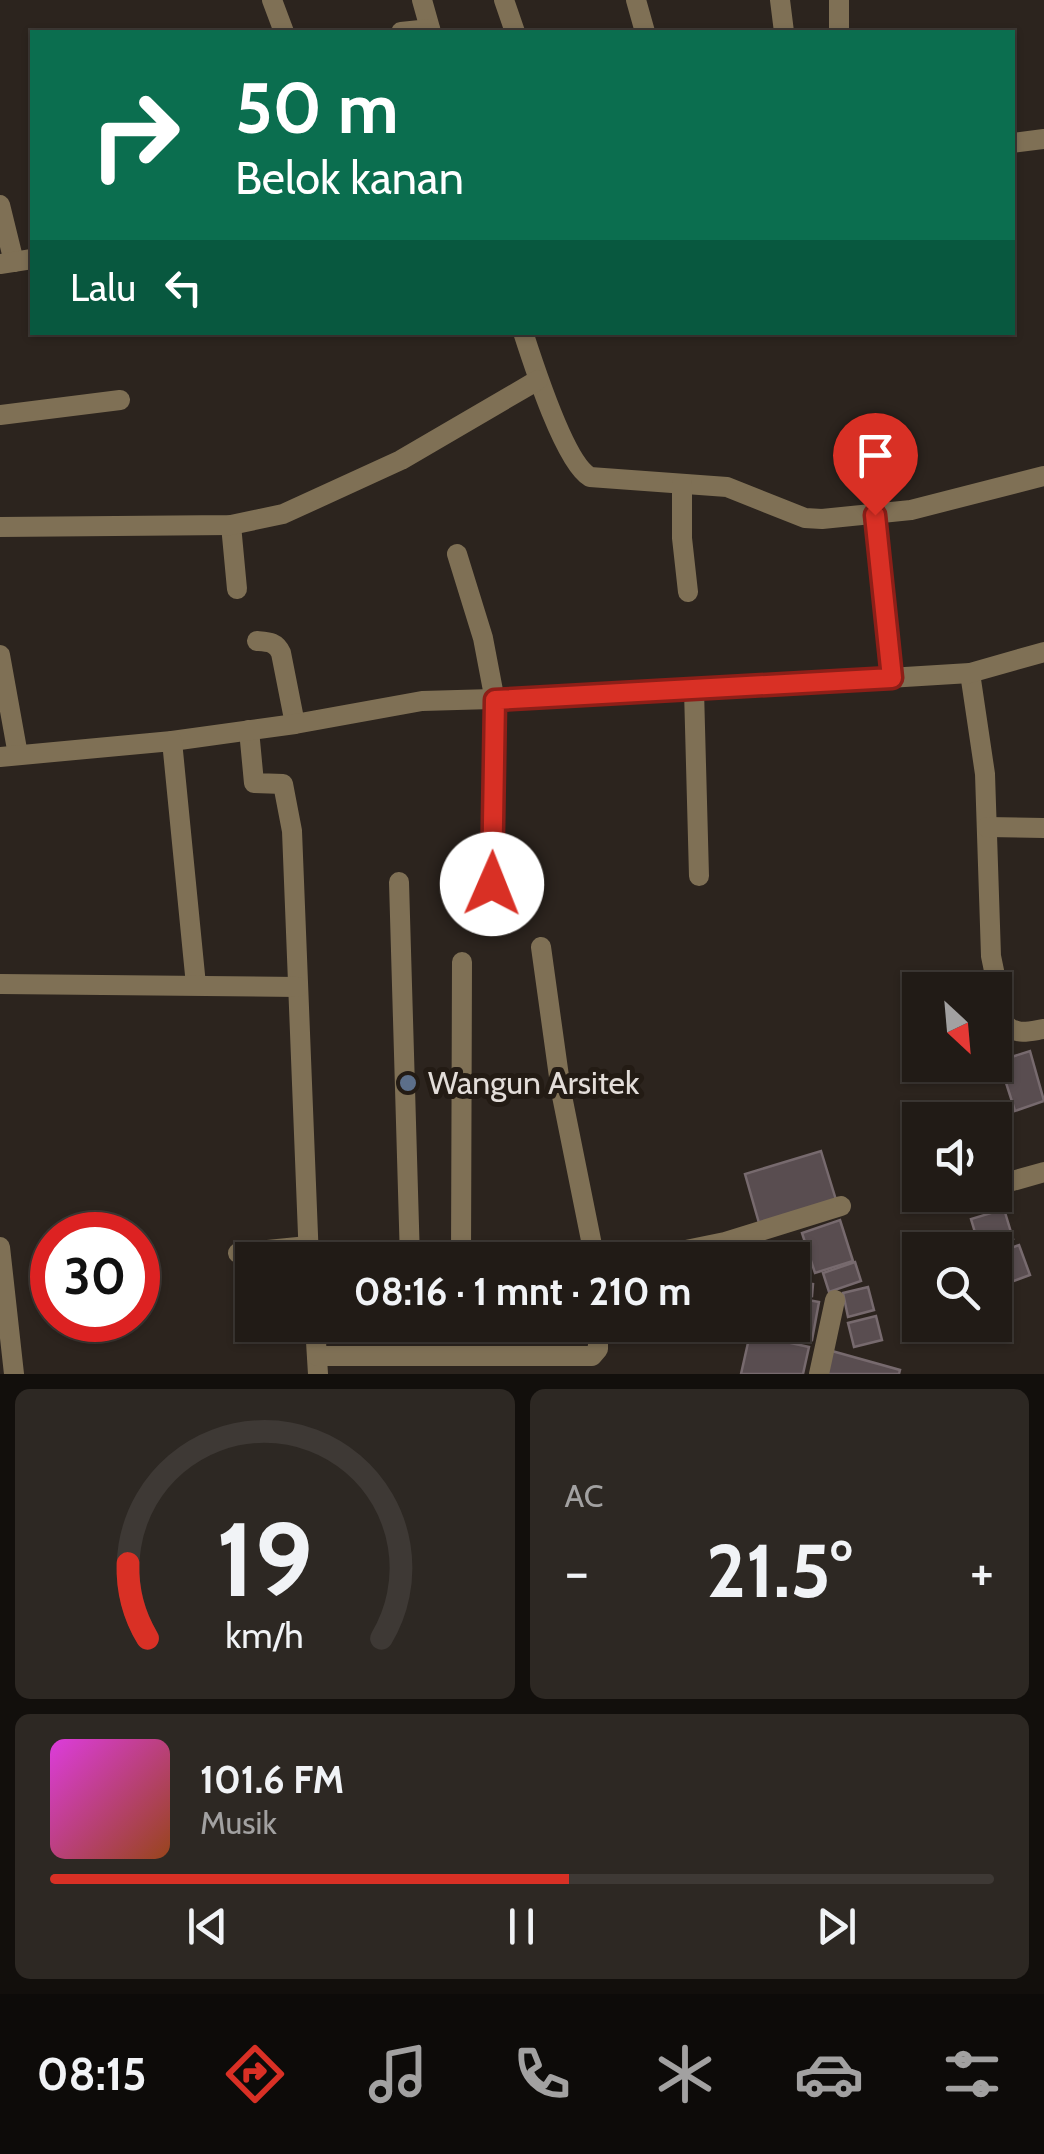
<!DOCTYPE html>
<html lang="id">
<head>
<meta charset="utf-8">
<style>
	body { margin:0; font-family:Cabin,sans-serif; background:#2d2823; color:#f1f3f6; height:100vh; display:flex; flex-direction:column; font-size:38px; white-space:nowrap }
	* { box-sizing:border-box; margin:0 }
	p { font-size:32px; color:#a2a1a1 }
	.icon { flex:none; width:55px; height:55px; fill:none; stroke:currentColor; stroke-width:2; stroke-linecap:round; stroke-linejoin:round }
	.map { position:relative; height:1374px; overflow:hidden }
	.details { display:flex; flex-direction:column; gap:15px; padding:15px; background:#120f0c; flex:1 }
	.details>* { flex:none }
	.top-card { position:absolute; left:30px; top:30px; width:985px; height:305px; border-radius:0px; box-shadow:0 2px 8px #0004,0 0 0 2px #3e3935; background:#0b6e4f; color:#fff; overflow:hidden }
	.needle { width:65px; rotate:154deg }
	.tools { position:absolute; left:902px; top:972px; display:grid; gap:20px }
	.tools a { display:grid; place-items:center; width:110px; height:110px; border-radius:0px; background:#211b16; box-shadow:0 2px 8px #0004,0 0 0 2px #3e3935; font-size:50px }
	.speed { position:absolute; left:30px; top:1212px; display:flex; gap:20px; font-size:50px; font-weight:700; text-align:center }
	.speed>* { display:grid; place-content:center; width:130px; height:130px; border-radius:50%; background:#211b16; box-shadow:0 2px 8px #0004,0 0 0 2px #3e3935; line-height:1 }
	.speed .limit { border:15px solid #d22; background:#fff; color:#111 }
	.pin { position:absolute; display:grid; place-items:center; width:85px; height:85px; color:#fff; margin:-102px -42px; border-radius:50% 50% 50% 0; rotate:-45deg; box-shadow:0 0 10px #0007 }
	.pin .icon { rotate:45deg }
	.me { position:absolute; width:110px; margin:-55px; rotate:1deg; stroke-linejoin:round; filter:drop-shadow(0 0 8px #0008) }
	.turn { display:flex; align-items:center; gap:35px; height:210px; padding:0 40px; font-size:45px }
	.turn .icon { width:130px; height:130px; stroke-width:2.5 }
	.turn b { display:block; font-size:70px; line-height:85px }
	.then { display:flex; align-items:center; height:95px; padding:0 40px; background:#0003; gap:20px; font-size:38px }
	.big { font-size:75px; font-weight:800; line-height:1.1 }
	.details .tile { flex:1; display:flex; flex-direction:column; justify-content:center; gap:15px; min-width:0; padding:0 35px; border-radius:15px; background:#2d2823 }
	.details .dial { align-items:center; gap:0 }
	.dial svg { height:260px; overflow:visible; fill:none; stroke:#3e3935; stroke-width:7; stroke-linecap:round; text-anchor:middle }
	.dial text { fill:#f1f3f6; stroke:none }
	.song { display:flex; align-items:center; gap:30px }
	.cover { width:120px; height:120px; border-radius:15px; background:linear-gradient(135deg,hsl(300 70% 55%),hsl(20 70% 35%)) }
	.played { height:10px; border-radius:5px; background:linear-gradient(90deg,#d93025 55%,#3e3935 55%) }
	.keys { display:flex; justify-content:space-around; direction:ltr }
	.heat { display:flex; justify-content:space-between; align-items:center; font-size:55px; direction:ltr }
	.details .tiles { flex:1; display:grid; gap:15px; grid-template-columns:1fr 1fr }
	.tile:last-child { grid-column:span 2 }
	.trip { position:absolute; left:235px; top:1242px; width:575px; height:100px; border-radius:0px; background:#211b16; box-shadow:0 2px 8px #0004,0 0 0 2px #3e3935; font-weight:800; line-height:100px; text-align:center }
	.dock { display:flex; height:160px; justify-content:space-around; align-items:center; background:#0d0b09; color:#a2a1a1 }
	.dock .icon { width:70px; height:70px }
	.dock .current { color:#d93025 }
	.dock b { font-size:45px; color:#f1f3f6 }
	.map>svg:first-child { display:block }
	.building { fill:#594d50; stroke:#776a6e; stroke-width:2.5 }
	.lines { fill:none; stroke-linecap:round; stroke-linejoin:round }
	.street { stroke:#7f7055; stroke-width:20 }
	.route-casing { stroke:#8d1f18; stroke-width:25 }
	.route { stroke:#d93025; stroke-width:18 }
	.service-dot { fill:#5c6f8a; stroke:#231b14; stroke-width:4 }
	.labels { text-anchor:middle; stroke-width:10; stroke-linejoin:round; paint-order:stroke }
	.poi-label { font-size:32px; fill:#e3ddd9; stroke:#231b14; text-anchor:start }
</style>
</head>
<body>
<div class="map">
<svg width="1044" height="1374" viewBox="0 0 1044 1374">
	<rect width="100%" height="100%" fill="#2c241e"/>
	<g class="building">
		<path d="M1030,1051L1044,1101L1015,1111L999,1061Z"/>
		<path d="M821,1151L836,1200L759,1223L745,1174Z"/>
		<path d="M1004,1209L1013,1239L980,1249L971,1219Z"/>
		<path d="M840,1220L853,1261L815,1273L802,1233Z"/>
		<path d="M1019,1245L1030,1275L995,1288V1254Z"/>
		<path d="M744,1247L788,1255L787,1260H742Z"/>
		<path d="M790,1258L808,1261L805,1283L813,1284L812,1296L792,1293Z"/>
		<path d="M855,1262L861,1281L829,1292L823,1273Z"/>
		<path d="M868,1287L874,1310L848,1317L843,1293Z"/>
		<path d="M792,1297L819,1302L812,1340L758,1329L759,1325H792Z"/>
		<path d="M876,1316L882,1340L854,1347L848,1323Z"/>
		<path d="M702,1325H742L739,1335Z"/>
		<path d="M750,1334L809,1347L803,1374H741Z"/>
		<path d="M832,1351L900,1370L899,1374H825Z"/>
	</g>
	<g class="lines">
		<g class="street">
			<path d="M272,0L284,32"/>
			<path d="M422,0L431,32"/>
			<path d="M504,0L515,32"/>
			<path d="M636,0L645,32"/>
			<path d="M780,0L784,32"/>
			<path d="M401,32L430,29"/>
			<path d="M839,32V0"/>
			<path d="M1012,143L1044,139"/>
			<path d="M0,205L14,262"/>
			<path d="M0,264L32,259"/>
			<path d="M523,332C533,363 565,463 590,477L727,487L805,518L822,519L911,510L1044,476"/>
			<path d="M0,415L120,400"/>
			<path d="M682,484V538L688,592"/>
			<path d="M875,515L892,678"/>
			<path d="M231,525L237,589"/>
			<path d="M0,527L231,525L283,514L401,460L538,380"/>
			<path d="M457,554L483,638L495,701L492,883"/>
			<path d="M257,641C269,642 276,642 281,653L295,724"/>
			<path d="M0,655L18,755"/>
			<path d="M970,673L985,774L991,956L1005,1024C1016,1036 1030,1031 1044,1029"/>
			<path d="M694,690L699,876"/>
			<path d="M249,730L254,783L283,784L292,831L309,1260"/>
			<path d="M172,741L295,724L422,701L592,696L970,673L1044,652"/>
			<path d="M0,757L172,741L196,985"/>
			<path d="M987,827L1044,828"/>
			<path d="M399,882L410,1260"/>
			<path d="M541,947L561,1091L595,1260"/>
			<path d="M0,984L298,987"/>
			<path d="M938,1116L939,1120"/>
			<path d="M995,1186L1044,1172"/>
			<path d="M960,1195H966"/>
			<path d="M0,1247L14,1374"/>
			<path d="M238,1253L308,1246"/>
			<path d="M461,1260L462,962"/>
			<path d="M637,1260L725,1242L841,1206"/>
			<path d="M315,1325L318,1374"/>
			<path d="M317,1356H592L598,1349V1325"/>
			<path d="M819,1374L835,1300"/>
		</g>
	</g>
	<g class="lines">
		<defs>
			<path id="route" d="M492,884L495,700L892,678L875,515"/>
		</defs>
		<use href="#route" class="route-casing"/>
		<use href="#route" class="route"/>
	</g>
	<circle class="service-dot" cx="408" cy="1083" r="10"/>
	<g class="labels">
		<g class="poi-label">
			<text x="428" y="1094">Wangun Arsitek</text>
		</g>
	</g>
</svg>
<div class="tools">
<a><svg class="needle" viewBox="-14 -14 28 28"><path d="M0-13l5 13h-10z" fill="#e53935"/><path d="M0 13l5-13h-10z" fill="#a2a1a1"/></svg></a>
<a><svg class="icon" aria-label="sound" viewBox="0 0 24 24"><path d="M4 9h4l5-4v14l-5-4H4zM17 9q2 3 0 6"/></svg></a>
<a><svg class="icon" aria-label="search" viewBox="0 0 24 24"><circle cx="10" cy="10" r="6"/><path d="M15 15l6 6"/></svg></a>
</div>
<div class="speed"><div class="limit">30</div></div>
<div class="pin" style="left:875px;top:515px;background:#d93025"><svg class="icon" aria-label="arrive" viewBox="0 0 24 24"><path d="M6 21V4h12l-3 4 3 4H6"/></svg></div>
<svg class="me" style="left:492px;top:884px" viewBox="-20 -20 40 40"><circle r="19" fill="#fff"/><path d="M0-13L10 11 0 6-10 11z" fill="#d93025"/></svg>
<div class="trip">08:16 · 1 mnt · 210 m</div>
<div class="top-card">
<div class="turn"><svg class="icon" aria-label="right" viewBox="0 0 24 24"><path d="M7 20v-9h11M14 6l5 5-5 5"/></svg><div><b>50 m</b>Belok kanan</div></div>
<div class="then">Lalu<svg class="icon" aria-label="left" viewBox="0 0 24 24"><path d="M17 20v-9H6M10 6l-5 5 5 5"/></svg></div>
</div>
</div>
<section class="details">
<div class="tiles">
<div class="tile dial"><svg viewBox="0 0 100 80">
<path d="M14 69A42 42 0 1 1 86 69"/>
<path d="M14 69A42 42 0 0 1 8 46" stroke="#d93025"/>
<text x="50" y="56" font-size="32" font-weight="700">19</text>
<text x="50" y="72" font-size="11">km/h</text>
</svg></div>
<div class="tile"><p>AC</p>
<div class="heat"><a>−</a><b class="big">21.5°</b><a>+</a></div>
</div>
<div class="tile">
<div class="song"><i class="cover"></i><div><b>101.6 FM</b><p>Musik</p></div></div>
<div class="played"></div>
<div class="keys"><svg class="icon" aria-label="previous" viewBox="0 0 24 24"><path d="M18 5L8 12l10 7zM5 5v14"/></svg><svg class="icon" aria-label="pause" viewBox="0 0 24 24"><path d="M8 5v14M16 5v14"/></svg><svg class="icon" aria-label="next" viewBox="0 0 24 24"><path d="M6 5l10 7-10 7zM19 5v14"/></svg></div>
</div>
</div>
</section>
<nav class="dock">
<b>08:15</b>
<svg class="icon current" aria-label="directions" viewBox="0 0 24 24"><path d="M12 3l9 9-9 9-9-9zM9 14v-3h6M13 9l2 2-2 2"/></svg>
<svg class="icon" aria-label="music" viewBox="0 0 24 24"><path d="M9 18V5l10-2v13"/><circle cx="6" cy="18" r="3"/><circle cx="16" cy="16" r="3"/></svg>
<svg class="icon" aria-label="phone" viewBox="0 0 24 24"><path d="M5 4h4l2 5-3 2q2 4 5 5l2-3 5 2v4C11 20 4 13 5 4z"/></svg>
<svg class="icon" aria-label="climate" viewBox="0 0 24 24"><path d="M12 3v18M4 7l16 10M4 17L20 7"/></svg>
<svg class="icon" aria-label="car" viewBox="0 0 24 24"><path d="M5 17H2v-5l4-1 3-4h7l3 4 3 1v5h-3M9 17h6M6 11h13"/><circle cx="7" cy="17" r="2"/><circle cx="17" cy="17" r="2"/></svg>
<svg class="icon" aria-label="filters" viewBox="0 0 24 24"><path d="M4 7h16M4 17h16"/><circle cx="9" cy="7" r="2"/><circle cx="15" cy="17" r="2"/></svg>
</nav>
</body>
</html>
